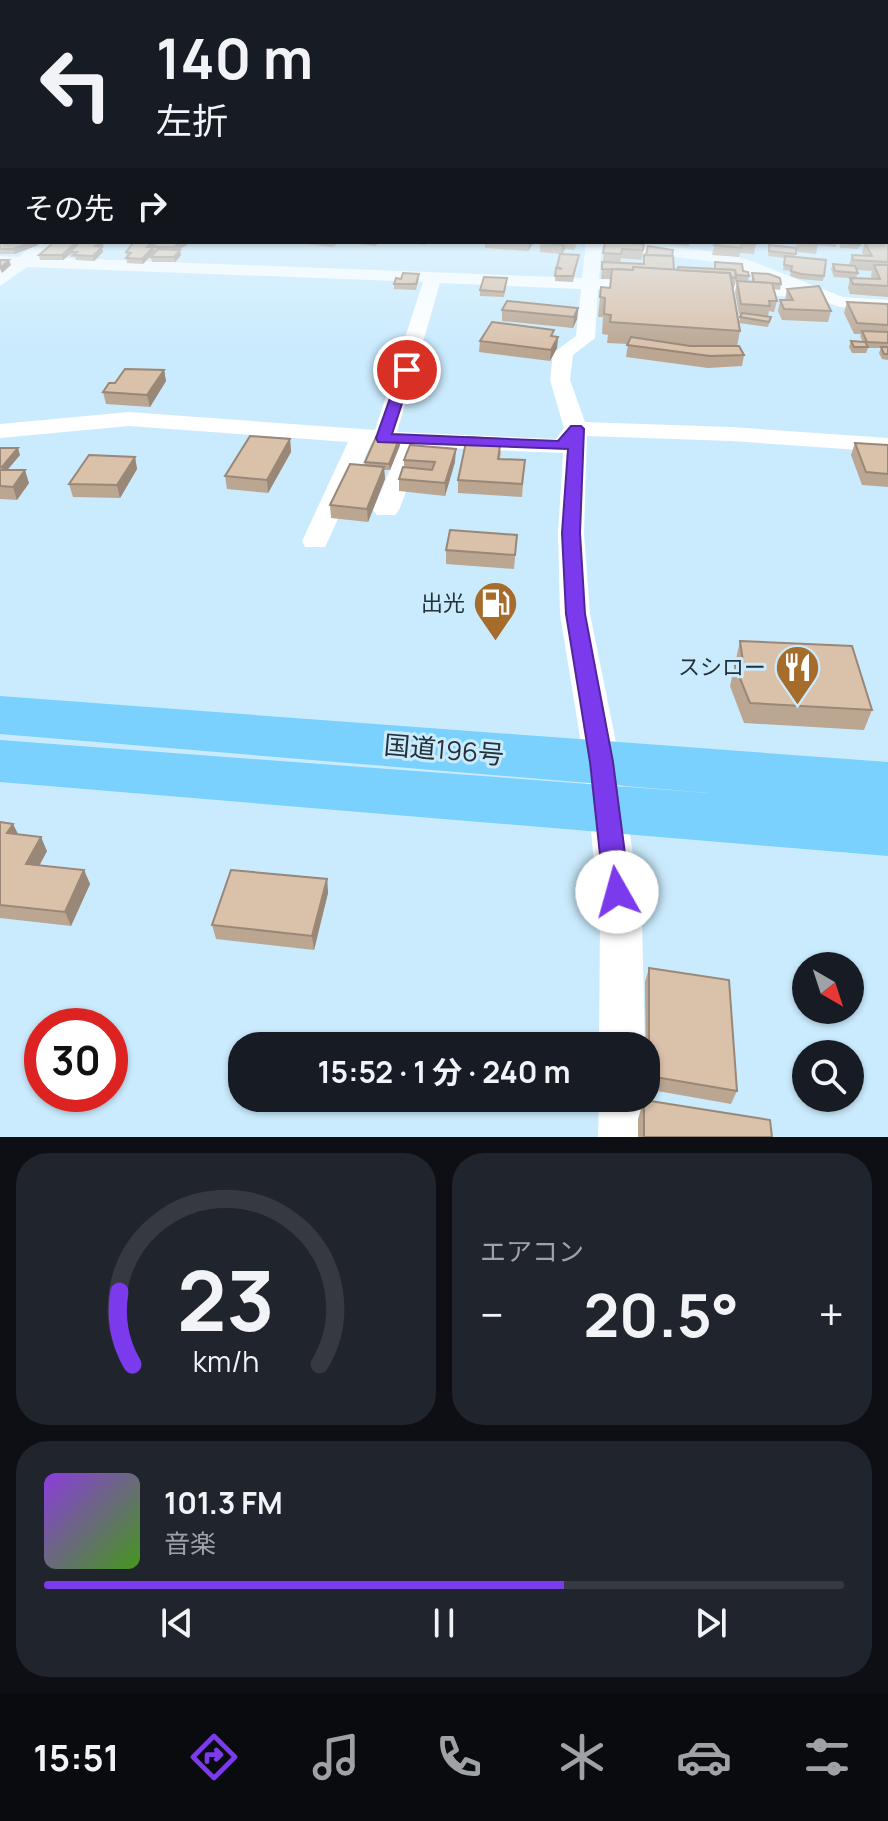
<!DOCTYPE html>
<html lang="ja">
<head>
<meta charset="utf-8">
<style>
	body { margin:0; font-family:Manrope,"Noto Sans JP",sans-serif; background:#20242c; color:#f1f3f6; height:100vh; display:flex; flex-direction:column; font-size:30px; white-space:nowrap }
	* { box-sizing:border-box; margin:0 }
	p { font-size:26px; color:#9ea1a6 }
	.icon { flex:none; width:44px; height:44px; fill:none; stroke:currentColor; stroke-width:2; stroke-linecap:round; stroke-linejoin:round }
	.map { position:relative; height:1137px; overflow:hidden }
	.drawer { display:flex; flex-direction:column; gap:16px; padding:16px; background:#0d0f14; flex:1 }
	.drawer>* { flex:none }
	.guide { position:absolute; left:0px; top:0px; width:888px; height:244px; box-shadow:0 2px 6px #0004; background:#171b24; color:#f1f3f6; overflow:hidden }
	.needle { width:52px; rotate:141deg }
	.controls { position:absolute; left:792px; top:952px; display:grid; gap:16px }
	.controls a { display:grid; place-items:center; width:72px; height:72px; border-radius:50%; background:#171b24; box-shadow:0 2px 6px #0004; font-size:40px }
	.speed { position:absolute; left:24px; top:1008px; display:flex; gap:16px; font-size:40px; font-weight:700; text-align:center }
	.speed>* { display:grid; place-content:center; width:104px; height:104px; border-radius:50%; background:#171b24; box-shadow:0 2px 6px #0004; line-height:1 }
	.speed .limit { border:12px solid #d22; background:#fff; color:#111 }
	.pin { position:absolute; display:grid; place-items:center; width:68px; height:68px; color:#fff; margin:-34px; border:4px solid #fff; border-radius:50%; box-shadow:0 2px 8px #0007 }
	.me { position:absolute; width:88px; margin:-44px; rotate:353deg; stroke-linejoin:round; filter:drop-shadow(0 0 6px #0008) }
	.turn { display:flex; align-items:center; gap:28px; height:168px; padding:0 24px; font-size:36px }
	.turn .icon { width:104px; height:104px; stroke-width:2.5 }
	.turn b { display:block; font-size:56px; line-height:68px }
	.then { display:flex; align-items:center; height:76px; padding:0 24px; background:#0003; gap:16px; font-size:30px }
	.big { font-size:60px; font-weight:700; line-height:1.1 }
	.drawer .card { flex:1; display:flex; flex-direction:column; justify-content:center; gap:12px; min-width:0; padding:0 28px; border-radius:32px; background:#20242c }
	.drawer .dial { align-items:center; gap:0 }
	.dial svg { height:208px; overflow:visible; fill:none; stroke:#363941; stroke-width:7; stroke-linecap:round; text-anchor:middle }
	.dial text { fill:#f1f3f6; stroke:none }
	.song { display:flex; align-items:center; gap:24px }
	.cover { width:96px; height:96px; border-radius:12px; background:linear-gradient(135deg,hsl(270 70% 55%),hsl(100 70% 35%)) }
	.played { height:8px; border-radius:4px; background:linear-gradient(90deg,#7c3aed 65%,#363941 65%) }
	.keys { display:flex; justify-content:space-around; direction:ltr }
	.heat { display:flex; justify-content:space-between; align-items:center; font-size:44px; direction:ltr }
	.drawer .tiles { flex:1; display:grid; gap:16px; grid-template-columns:1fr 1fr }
	.card:last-child { grid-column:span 2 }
	.trip { position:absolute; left:228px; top:1032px; width:432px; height:80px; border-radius:32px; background:#171b24; box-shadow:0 2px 6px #0004; font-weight:700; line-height:80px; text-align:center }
	.dock { display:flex; height:128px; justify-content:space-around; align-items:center; background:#090b0e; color:#9ea1a6 }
	.dock .icon { width:56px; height:56px }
	.dock .active { color:#7c3aed }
	.dock b { font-size:36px; color:#f1f3f6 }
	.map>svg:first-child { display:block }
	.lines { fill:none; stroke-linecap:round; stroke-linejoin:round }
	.street { fill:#fff; fill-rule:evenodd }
	.highway { fill:#7ad1fd; fill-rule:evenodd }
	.wall { fill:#bba692; fill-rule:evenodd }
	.shaded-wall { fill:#998777 }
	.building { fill:#dac1aa; stroke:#998777; stroke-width:2 }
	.route { fill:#7c3aed; stroke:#51269a; stroke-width:2 }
	.labels { text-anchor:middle; stroke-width:6; stroke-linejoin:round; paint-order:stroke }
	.poi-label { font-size:22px; fill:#243138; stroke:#caebfd; text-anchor:end }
	.near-street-label { font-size:26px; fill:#243138; stroke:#caebfd }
</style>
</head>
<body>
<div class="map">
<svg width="888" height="1137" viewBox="0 0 888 1137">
	<rect width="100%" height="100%" fill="#caebfd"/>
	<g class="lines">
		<g class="street">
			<rect x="886" y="204" width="2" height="8"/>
			<path d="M36,242H54L38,257L582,278L586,242H635L714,252L746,259L843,297L888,300V310L840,307L814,298L737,294L728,289L731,285L783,286L714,262L602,247L599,279L648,281L657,286L648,291L598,289L595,338L573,355L570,380L585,422L731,427L888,438V452L731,441L587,436L584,533L590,614L620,762L642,921L645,1046H599L600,921L584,762L560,614L558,533L563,453L423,447L399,510L395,515H377L373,510L400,446L371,444L328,541L325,547H305L302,541L348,442L129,426L0,438V424L129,412L375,430L423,282L27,267L0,286V272L7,266H0V256L19,257ZM440,283L581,289L576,336L553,353L550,380L564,428L556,439L397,432Z"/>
			<path d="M646,1096L648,1137H598L599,1098Z"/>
		</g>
		<path class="highway" d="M0,696L888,762V856L0,782V740L709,793L0,734Z"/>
	</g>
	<g class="wall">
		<path d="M888,224V297L850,294L848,288L850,278L834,277L831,269L833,264L849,265L852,255L864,256L862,252L864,245L863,242H886ZM857,270L872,271L871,275L872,279L856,278L858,273Z"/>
		<path d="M54,242H105V243L101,247L103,252L94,261L76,260L75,257H71L70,254L63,260H40L39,255Z"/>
		<path d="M134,242H186L187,245L178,250L181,255L175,262H152L151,257L156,252H154L143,264L127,263L126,252Z"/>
		<path d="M288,242H340L333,247Z"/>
		<path d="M345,242H379L376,246L345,243Z"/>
		<path d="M403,242H429L425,245Z"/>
		<path d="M485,242H534L528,251L485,248Z"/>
		<path d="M540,242H578L574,250L565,249L562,254L579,255L573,282L555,281L556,268L560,254L540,252Z"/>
		<path d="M605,242L644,244L642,260L621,258L620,263L643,264L644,255L672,256L674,270L714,269L715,262L743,271L749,276L748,281L736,280L734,288H733L740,331L737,346L744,355L742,366L708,368L626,357L628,344L607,343L608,335L602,334L603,317H598L601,287L610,288L611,279H601Z"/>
		<path d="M645,242H689V246Z"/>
		<path d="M715,242H756L754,254L740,253L739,257L712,255Z"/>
		<path d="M796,242H837L836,247L818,245L816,254L797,252Z"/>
		<path d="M839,242H859L860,245L858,249L840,248Z"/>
		<path d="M0,244L38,245L15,254H0Z"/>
		<path d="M769,245L796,254L795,257L824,276L823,281L799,279L790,276L791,271L783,270L785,258L768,256Z"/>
		<path d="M752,273L781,284L780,290L774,289L777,301L774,312L769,311L768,316L771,317L768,327L739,323L741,315L739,314L735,292L737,281L752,282Z"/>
		<path d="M507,278L504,297L480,296V290Z"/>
		<path d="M419,279L416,290L394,289V284Z"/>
		<path d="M787,289L831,311L828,322L782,320L778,311L780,300H785Z"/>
		<path d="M847,302L888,307V360L882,359L879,353L881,348H868L866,353H852L849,347L851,341L863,342L860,336L861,334H854L844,313Z"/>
		<path d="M578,308L577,319L573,328L502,321V310Z"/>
		<path d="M553,336L558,337L557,348L550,361L479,352L480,341Z"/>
		<path d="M164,370L166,381L150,407L106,404L103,392L115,383Z"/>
		<path d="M290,439L291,452L268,493L227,489L225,476Z"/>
		<path d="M855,443L888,445V487L862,485L851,455Z"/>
		<path d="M400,445L390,470H384L385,479L368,522L331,518L330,505L365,465V462Z"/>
		<path d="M0,448L20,455L7,470L29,483L17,500L0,499Z"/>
		<path d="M501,451L500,459L525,460L522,497L458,493V480Z"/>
		<path d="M135,457L137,469L120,498L73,497L69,484Z"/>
		<path d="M404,460L455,462L445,496L399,491V479L404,467Z"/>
		<path d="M517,535L514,569L446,564V550Z"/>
		<path d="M740,641L872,710L864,730L744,723L730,686Z"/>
		<path d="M0,822L13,824L18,835L47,851L39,866L84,870L90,884L71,926L0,918Z"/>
		<path d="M327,879L328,893L314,950L216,939L212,925Z"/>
		<path d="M649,968L737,1091L731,1104L646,1089L645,982Z"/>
		<path d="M644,1100L772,1137H638V1119Z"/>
	</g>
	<g class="shaded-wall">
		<path d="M32,242H37L38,245L15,254L13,249Z"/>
		<path d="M100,242L105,243L96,251L95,246Z"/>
		<path d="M152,242H156L153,247L154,252L143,264L142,259L147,247Z"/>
		<path d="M182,242H186L187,245L174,252L173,247Z"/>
		<path d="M529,242H534L528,251Z"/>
		<path d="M564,242H565V249L562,254V245Z"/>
		<path d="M73,245L74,250L70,252V254L63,260L62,255Z"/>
		<path d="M102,247L103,252L94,261L93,256Z"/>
		<path d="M180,250L181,255L175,262L174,257Z"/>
		<path d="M9,260L11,265L2,273L0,268Z"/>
		<path d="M578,308L577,319L573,328L574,317Z"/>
		<path d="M558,337L557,348L550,361L551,350Z"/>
		<path d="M164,370L166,381L150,407L147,395Z"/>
		<path d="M290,439L291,452L268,493L267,480Z"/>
		<path d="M399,439L400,445L390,470L389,464Z"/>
		<path d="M18,448L20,455L4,474L2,467Z"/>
		<path d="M456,449L455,462L445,496V483Z"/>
		<path d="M135,457L137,469L120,498L117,485Z"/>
		<path d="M384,467L385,479L368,522L367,509Z"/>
		<path d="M25,470L29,483L17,500L13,487Z"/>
		<path d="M13,824L20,838L7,833Z"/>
		<path d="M41,837L47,851L32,879L26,864Z"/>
		<path d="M84,870L90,884L71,926L65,912Z"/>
		<path d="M327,879L328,893L314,950L312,936Z"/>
	</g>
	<g class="building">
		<path d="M886,221L888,224V262L853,260L852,255L872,256L865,243L886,242Z"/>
		<path d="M2,242H32L13,249H0V244Z"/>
		<path d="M54,242H100L95,246L102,247L93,256L74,255L77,252H70L77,245H73L62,255H39Z"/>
		<path d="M134,242H152L147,247H153L142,259L126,258L131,253L126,252Z"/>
		<path d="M157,242H182L173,247H152Z"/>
		<path d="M540,242H564L562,245Z"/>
		<path d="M605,242H631V243L644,244L643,250L622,249L621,254L603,253Z"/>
		<path d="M715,242H756V244L742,243L741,248L714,245Z"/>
		<path d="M799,242H818V244Z"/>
		<path d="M841,242H859L860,245L841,243Z"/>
		<path d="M769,245L796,248V254L769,251Z"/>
		<path d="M648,246L673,250L672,256L646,255Z"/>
		<path d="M158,249L180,250L174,257H151Z"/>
		<path d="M560,254L579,255L573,276H555L556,268L562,269L557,267Z"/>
		<path d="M644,255L673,256L674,270L633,267V270L602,269V262L644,264Z"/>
		<path d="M785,256L826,260L824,276L801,274L791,271L792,266L784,265Z"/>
		<path d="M0,260H9L0,268Z"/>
		<path d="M715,262L742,264L743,271L748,272L749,276L736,275L735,270L715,269Z"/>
		<path d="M833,264L855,266L858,273L835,271Z"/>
		<path d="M874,265H888V286L853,284L850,278L880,279Z"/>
		<path d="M633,267L730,273L740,331L610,322L611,315L604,314L605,298L600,297L601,287L610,288L612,269L633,270Z"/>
		<path d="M678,267L735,270L736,278L731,277L730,273L678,270Z"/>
		<path d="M403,273L419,274L416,284H394L396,278L401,279Z"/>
		<path d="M752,273L769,274L780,278L781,284L754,282Z"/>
		<path d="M484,277L507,278L504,292L480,290Z"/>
		<path d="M737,281L772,283L777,301H769L770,306L741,304Z"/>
		<path d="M819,286L831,311L784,309L780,300H793L787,289Z"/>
		<path d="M507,301L578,308L574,317L502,310Z"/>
		<path d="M847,302L887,304L888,307V325L857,323Z"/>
		<path d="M742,313L771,317L769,322L740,317Z"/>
		<path d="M492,322L554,330L551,336L558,337L551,350L480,341Z"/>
		<path d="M862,331L888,332V343L867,342Z"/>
		<path d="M631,337L690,346H739L744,355L710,356L627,345Z"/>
		<path d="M851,341L865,342L868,347H854Z"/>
		<path d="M881,347H888V354H884Z"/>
		<path d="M125,369L164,370L147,395L103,392L109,383H115Z"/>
		<path d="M250,436L290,439L267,480L225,476Z"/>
		<path d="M376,437L399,439L389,464L365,462Z"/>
		<path d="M467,437L501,439L498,459L525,460L522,484L458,480Z"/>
		<path d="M855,443L888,445V474L866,472Z"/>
		<path d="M410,445L456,449L445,483L399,479L403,467L432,470L435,462L404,460Z"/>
		<path d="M0,448H18L2,467H0Z"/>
		<path d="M89,455L135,457L117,485L69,484Z"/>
		<path d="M350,464L384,467L367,509L330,505Z"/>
		<path d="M0,470H25L13,487L0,486Z"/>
		<path d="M450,530L517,535L515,555L446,550Z"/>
		<path d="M740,641L852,646L872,710L750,703L735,666L744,668Z"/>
		<path d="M0,822L13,824L7,833L41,837L26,864L84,870L65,912L0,905Z"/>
		<path d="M231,870L327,879L312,936L212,925Z"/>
		<path d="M649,968L729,980L737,1091L649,1076Z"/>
		<path d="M644,1100L770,1120L772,1137H644Z"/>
	</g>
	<linearGradient id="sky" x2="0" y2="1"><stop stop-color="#74b3e2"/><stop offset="0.55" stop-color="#e7f6fe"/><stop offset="1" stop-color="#e7f6fe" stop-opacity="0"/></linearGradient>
	<rect width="888" height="350" fill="url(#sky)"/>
	<path class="route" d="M407,366L413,370L392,434L558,441L571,426H581L584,429L580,533L585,614L613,762L630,892L626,901L617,904L608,901L604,892L590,762L566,614L562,533L568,449L378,442L376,438L400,370Z"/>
	<defs>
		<symbol id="fuel-pin" viewBox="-11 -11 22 30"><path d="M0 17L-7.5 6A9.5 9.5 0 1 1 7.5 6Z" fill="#a66c2b" stroke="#caebfd"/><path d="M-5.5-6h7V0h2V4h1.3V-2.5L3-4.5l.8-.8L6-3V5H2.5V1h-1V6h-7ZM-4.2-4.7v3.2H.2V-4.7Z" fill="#fff"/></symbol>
		<symbol id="restaurant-pin" viewBox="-11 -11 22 30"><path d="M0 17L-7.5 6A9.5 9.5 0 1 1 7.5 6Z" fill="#a66c2b" stroke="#caebfd"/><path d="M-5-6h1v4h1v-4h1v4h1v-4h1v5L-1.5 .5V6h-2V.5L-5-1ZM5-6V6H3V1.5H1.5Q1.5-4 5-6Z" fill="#fff"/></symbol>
	</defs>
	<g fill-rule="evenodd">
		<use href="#fuel-pin" x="470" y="578" width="51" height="69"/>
		<use href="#restaurant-pin" x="772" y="642" width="51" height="69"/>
	</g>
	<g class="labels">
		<g class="poi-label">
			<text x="465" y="611">出光</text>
			<text x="766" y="675">スシロー</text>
		</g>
		<g class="near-street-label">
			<text transform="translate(444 750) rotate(5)" y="9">国道196号</text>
		</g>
	</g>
</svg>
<div class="controls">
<a><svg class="needle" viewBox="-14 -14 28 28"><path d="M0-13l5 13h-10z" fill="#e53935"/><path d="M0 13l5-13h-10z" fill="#9ea1a6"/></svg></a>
<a><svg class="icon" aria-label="search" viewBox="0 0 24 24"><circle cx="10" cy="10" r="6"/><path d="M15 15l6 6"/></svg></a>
</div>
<div class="speed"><div class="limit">30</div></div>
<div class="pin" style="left:407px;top:370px;background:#d93025"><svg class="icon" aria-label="arrive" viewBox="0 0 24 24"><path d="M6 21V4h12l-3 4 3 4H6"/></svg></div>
<svg class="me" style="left:617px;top:892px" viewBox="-20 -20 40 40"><circle r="19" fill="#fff"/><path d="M0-13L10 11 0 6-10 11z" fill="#7c3aed"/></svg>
<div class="trip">15:52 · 1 分 · 240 m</div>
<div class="guide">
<div class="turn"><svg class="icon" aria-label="left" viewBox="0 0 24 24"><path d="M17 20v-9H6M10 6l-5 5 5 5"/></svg><div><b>140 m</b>左折</div></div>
<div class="then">その先<svg class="icon" aria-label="right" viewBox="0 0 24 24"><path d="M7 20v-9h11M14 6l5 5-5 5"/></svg></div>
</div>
</div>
<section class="drawer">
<div class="tiles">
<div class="card dial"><svg viewBox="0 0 100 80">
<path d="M14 69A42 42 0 1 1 86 69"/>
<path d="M14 69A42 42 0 0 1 9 41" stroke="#7c3aed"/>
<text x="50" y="56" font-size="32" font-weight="700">23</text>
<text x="50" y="72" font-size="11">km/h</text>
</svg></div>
<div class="card"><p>エアコン</p>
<div class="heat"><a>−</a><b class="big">20.5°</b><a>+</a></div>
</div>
<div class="card">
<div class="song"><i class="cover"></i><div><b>101.3 FM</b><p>音楽</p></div></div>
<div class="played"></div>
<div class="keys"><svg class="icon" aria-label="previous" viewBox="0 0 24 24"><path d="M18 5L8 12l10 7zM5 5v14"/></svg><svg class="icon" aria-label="pause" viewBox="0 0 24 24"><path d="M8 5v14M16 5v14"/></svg><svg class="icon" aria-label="next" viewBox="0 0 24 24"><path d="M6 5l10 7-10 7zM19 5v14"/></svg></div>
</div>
</div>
</section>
<nav class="dock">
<b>15:51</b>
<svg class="icon active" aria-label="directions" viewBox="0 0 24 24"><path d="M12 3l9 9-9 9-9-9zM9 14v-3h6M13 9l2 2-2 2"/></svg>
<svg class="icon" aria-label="music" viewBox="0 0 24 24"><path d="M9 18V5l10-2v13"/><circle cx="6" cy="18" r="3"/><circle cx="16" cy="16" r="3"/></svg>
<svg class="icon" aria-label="phone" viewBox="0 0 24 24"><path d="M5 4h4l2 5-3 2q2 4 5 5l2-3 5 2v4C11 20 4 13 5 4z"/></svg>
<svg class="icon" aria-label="climate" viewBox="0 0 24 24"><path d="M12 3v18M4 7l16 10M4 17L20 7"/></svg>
<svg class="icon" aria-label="car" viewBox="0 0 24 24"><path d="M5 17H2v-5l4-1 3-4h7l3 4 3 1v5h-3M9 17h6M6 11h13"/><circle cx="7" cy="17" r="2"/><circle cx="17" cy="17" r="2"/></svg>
<svg class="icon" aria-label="filters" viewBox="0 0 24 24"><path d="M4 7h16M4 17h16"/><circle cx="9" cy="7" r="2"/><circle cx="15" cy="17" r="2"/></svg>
</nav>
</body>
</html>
